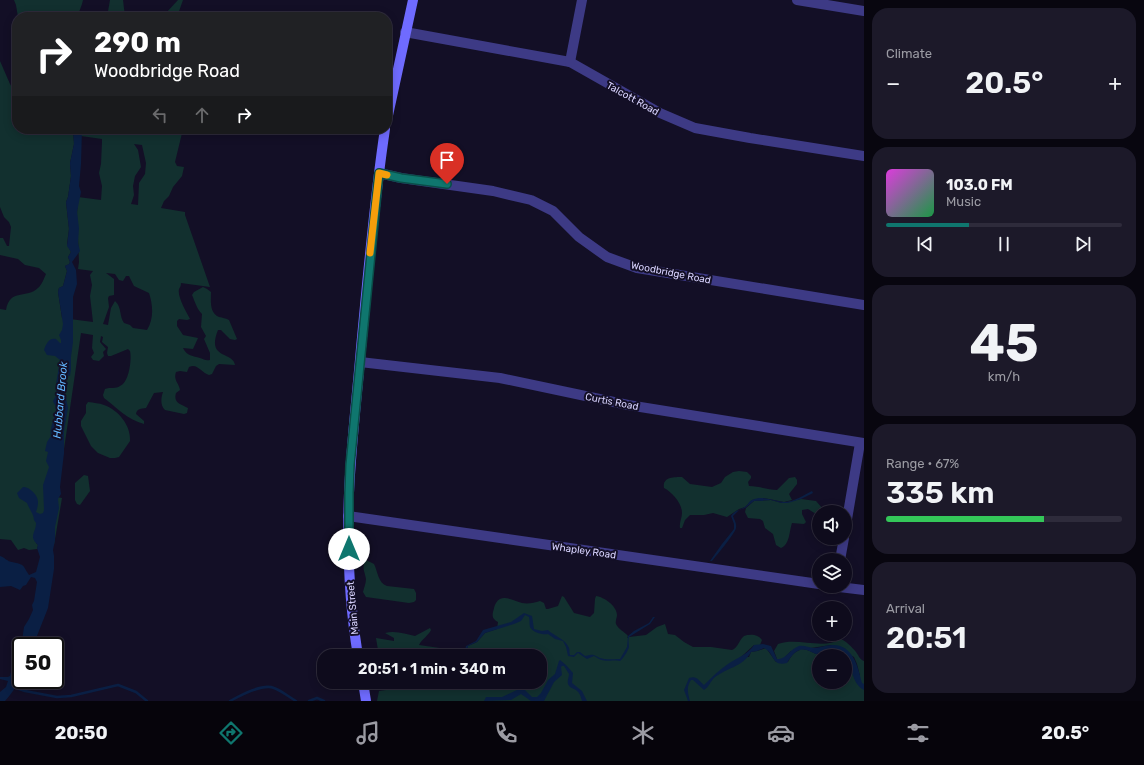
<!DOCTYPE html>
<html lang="en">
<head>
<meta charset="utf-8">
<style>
	body { margin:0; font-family:Rubik,sans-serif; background:#1c1929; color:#f1f3f6; height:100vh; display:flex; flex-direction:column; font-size:15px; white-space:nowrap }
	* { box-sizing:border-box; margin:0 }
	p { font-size:13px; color:#9b9ba3 }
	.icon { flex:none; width:22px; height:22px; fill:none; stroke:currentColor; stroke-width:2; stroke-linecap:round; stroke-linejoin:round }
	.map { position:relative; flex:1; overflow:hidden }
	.drawer { display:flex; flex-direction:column; gap:8px; padding:8px; background:#08060f; width:280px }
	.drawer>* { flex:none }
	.banner { position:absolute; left:12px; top:12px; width:380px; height:122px; border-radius:16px; box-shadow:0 2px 10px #0003,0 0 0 1px #2e2b3b; background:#202124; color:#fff; overflow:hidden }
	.tools { position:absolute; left:812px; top:505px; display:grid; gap:8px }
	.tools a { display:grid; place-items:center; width:40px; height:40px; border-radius:50%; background:#0e0b1c; box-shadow:0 2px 10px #0003,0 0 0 1px #2e2b3b; font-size:20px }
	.speed { position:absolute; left:12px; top:637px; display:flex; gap:8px; font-size:20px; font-weight:700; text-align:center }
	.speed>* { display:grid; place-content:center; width:52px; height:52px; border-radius:50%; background:#0e0b1c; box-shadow:0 2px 10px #0003,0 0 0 1px #2e2b3b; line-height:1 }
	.speed .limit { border:2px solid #111; border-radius:6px; background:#fff; color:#111 }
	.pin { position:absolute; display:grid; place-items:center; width:34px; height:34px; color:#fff; margin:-41px -17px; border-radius:50% 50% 50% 0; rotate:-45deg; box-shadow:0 0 4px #0007 }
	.pin .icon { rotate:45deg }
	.me { position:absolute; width:44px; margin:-22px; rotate:0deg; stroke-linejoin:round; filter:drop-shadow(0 0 3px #0008) }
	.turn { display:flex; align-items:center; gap:14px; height:84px; padding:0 16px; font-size:18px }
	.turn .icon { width:52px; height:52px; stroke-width:2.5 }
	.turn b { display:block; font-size:28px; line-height:34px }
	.lanes { display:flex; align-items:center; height:38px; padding:0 16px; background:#0003; justify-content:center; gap:20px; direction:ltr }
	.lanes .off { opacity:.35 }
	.big { font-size:30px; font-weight:600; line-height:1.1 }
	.drawer .card { flex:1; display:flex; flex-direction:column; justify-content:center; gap:6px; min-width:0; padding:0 14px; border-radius:16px; background:#1c1929 }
	.drawer .dial { align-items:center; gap:0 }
	.dial b { font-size:52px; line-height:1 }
	.song { display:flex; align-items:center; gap:12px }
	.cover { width:48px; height:48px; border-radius:6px; background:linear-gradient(135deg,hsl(300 70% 55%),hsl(140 70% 35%)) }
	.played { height:4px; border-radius:2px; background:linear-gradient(90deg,#0f766e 35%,#2e2b3b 35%) }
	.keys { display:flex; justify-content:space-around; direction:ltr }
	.heat { display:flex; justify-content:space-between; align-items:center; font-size:22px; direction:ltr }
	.charge { height:6px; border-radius:3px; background:linear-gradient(90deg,#34c759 67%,#2e2b3b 0) }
	.trip { position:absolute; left:317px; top:649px; width:230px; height:40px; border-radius:16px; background:#0e0b1c; box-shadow:0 2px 10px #0003,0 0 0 1px #2e2b3b; font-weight:600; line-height:40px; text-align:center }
	.dock { display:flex; height:64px; justify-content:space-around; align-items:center; background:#06040b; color:#9b9ba3 }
	.dock .icon { width:28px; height:28px }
	.dock .current { color:#0f766e }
	.dock b { font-size:18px; color:#f1f3f6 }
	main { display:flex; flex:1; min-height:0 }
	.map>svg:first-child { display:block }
	.green { fill:#12302f; fill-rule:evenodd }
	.water { fill:#0a1f44 }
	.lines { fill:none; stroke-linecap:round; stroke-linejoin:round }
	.stream { stroke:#0a1f44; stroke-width:2.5 }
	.minor { stroke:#3d3a85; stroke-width:10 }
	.secondary { stroke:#6f6bff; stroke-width:10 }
	.route-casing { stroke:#0a4d48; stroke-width:10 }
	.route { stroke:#0f766e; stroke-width:7 }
	.slow { stroke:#f59e0b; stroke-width:7 }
	.labels { text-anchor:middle; stroke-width:4; stroke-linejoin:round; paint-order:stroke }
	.street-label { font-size:10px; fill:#d9d4ff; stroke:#130f26 }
	.water-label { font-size:11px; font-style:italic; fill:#62b6ff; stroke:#130f26 }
</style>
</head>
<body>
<main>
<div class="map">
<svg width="864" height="701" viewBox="0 0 864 701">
	<rect width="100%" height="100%" fill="#130f26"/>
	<g class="green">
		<path d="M14,0H83C82,6 79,11 77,17H18L16,5Z"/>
		<path d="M110,0H123L125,17H107Z"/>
		<path d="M178,0H183L177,17H159L166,13Z"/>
		<path d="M0,61L10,84L17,96V129H73L74,144L70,163L71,176L68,197L66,202L69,229L67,244L71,252L68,257L70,262L69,264L65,266L67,271L63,286L59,288L58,292L62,318L93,322L90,296L92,285L90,275L93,271L78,269L79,262L77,214L78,197L101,200L102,186L99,173L101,164L102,142V139L81,136V129H183L175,162L177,166L184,167L182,176L173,187L169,196L164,201L161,208L185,212V215L210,287L181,283C181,286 180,287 179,289C177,297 187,313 190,319L187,320L179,319L177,321V326L183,335L198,338L193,349L183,348C187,356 193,356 200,358C204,359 205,361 210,360V353L204,339L206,336L201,327L202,314C197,309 195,302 192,295L194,292L203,287L207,289L211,292C211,300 209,313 219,317C223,318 225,318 229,320L237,339L235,340L230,339L221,330H218C206,360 233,351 235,365L219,364L216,366L212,374L209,375C201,373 198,363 189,367L187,372L180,371L176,372C173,380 179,383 180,390L176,393C173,403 181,404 188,408L187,413L184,414L165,410C160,405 161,398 163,392L154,393L146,408C141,409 137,408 136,414L144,421V424C128,420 116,407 104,398L103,395L105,389C110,387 116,389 120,386C129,383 132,359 130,351L128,349L111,356H108L107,353L108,347L102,342L103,337L101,336L100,342L106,349L103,352L104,356L99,361L93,360L91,357L94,353L92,348L93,335L81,333L57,497L62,498L54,545L36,543L38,545L37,549L29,550L24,548L18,550L11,540L0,539V309L6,310C10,288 27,299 38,288C42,285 44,278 46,274L39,268L25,265L18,259L0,255V238H3L7,246H9L11,227L9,222L4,217L0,207ZM134,144L142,145L146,163L145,174L139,183L138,205L131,204L134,195L133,186L135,176L141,167L138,150ZM106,273L115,274L119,280L123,281L126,276H129L134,286L149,293C153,305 154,319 147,330L133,328L130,325L124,323C119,316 122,307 115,301L111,308L108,325L103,324L109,307L108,298L109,296L114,295V279Z"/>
		<path d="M88,402C94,403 99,403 104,405C118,410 131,425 130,441L119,457L115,458H110L98,453L91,446L81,426V421L86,413V405Z"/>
		<path d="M739,471L747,472L751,476V478L748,482L749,486C759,486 768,490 777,490L789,478L795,477L797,480V484L789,494L792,500L784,502L769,499L762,498L752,500L745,507L739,509L727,517L713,513L704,515H690L685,520L682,528H680C679,523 682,518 682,513C682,503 672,492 664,488C662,477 674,477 682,477L690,484L712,487L721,483L725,477L733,472Z"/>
		<path d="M84,475L88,476L90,491L80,505L77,504L75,500V483Z"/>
		<path d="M801,499L816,501L823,509V512H819L816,514L808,509L802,510V514L806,522L804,524L792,523C789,532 790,544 781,548L776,545L773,534L765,528L763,521L760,519L748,518L745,512L746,508L754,501L771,500L782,503Z"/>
		<path d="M366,560L374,564C378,572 378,583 387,586L414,589L416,593V600L414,602L409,603L366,597L363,592C364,588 366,583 366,579C365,572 361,567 366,560Z"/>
		<path d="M562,596L564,597L574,613L590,617L594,613L595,599L596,596C604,597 617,606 617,615C617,618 615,621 616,624C618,629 625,632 628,636L627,638L629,637L646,635L657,627L665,624L668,634L675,635L684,642L693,647H711L732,650C738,648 739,640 744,636C750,634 758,634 762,640L760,645H754L741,657H749L751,652L757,651L766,648L776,662H788C791,655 799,647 807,650C811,651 813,653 816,654C820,654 821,652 825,650C834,647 841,651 847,657L850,666L860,676L857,664L854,657L831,645L791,651L783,659H777L774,651L778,644C798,637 822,650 841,639C846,641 852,647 856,652C859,656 859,659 864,661V701H377L379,691L386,690L385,682H540V656H379L376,638L394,641V638L385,633C395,630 406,634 415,636L430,628L431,630C429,635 422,639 419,645L467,652L468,646L477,642L485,633L497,629L498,622C493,619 492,617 493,612C494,609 494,606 496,603C502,593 514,601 522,603C528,604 534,603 540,601L544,603L546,609H548L558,606ZM819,656H845V682H819Z"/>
	</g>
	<g class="water">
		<path d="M73,129H82L81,164L79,186L81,192L77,212L79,228L78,243L80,251L72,262L76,270L77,284L73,297V342L71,357V369L70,376L64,375L62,378L68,383L65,393L68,408L64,431V453L60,487L61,494L58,499L59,508L55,527V540L53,550L54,556V569L48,608L33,646H21C21,672 23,681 5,701H0V692L6,687L8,681L0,679V677H8L10,676L14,658L22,641L24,627L29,619L33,610L32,605L34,601L37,582L35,578L31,577L26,585L23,586L20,590L11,586L0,587V556C4,557 8,562 12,562C25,565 22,564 29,575L36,572L40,557L37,548L38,545C28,536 36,533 36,523L34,520C34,514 29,509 27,503L19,498L17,493L23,487C30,487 38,495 38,502C38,506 37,509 36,512L40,514L43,513L44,510L43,485L49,467L46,461L48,452L45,451L47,442L51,436C49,428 55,419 56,410C57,407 54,404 53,401L57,394L56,384L60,360L55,356L47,355L44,350C46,344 49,337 56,339L60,343H61V340L59,335L62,330L63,324L58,292L59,288L63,286L67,271L65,266L69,264L70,262L68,257L71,252L67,246L69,229L66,202L68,197L71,176L70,163L74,144Z"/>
		<path d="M812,491L813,493L801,499L788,503H782L771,500L754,501L745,508L739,510L733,516C734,520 737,523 736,528C736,532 717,555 712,561H710L722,544L734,529V524L731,516C736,509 740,511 746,506C748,505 749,501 752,500C763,495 772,501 783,502C792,503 804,495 812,491Z"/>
		<path d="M524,613L532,616L534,629L542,631L548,630C554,636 566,639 569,648C570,650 569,653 570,655H574L577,652H580L585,656C594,654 592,654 600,658C605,660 614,659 620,659L627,647L628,636L634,631L649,623L653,617H655L650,624L629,637C628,641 629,643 629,647C628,651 623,659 620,661C608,659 606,664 594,656L587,659L578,653L574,657L568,656L566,647L563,641L555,639L548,634C543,635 533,633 530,627C529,624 530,620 529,617L525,615L521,621L514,624L485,633L477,642L468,646L467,653L465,656H454L451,652C440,655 438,649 428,650L425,656H424L425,651L427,648H437L443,652C454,649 454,654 464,654L466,646L476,641L483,630L511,622Z"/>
		<path d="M763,644L771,646L777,659H779C787,658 790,649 799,646C804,645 809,648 814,648C820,648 826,645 832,645C853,644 858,667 862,683L864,684V690C852,684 852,667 847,657C834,644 831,651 816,654C813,653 810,651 807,650C797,647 791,656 787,663C771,667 775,653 764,648L757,651L751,652C743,667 726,668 714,678C710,682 709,687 704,690L693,680H691C686,687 688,694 690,701H688L684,690L689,678C697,675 699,681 704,685C712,677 719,670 728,664C737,658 748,654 754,645Z"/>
		<path d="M560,660L566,665L573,673L572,683L582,691L587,701H582C579,686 571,691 568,684C567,681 569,677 569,674L564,666H562L561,667L562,675L554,682L544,701H531L521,694L511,700L484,701L486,697H502L521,688L524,689L532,697H537L541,693L548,680L555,674L559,661Z"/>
	</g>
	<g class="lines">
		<g class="stream">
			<path d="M13,687L25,691L57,697L71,696L118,685L136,692L147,701"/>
			<path d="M230,701C241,695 263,683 274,688C282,691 289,697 296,701"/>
			<path d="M309,701L317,698L324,701"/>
		</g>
		<g class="minor">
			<path d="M797,0L864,11"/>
			<path d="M405,32L570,62L660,113L695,128L750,138L864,156"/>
			<path d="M570,62L582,0"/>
			<path d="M379,173L401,178L493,191L531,200L553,211L579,237L607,257L637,268L864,305"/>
			<path d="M360,362L500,378L628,405L864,443"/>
			<path d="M348,516L819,584"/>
			<path d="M845,531L860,443"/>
			<path d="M840,560L844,538"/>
			<path d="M831,586L864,590"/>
		</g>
		<g class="secondary">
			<path d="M387,120L413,0"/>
			<path d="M358,656C349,603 347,547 349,493C351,445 357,397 361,348C368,275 374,202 385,129"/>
			<path d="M363,682L366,701"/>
		</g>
	</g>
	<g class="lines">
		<defs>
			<path id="route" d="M349,549V493L350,465L379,173L401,178L447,184"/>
		</defs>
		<use href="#route" class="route-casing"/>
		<use href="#route" class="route"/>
		<path class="slow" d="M370,253L379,173L387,175"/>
	</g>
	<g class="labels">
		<g class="street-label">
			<text transform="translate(633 98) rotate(29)" y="4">Talcott Road</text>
			<text transform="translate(671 272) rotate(11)" y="4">Woodbridge Road</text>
			<text transform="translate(612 401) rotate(11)" y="4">Curtis Road</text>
			<text transform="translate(584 550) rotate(8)" y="4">Whapley Road</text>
			<text transform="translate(352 608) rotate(-95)" y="4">Main Street</text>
		</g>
		<g class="water-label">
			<text transform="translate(60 400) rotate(-85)" y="4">Hubbard Brook</text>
		</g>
	</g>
</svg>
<div class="tools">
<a><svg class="icon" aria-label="sound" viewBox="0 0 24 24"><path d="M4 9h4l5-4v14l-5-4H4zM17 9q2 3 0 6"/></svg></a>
<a><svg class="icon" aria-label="layers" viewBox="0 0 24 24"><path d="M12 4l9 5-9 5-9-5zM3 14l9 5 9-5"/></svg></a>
<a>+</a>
<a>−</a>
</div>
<div class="speed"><div class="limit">50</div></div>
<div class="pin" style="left:447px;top:184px;background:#d93025"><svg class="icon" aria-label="arrive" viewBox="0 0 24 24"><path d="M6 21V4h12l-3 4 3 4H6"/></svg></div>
<svg class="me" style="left:349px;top:549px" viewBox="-20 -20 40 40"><circle r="19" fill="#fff"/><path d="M0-13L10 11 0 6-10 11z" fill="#0f766e"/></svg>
<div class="trip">20:51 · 1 min · 340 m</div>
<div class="banner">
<div class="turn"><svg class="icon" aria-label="right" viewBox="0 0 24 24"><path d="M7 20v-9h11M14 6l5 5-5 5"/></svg><div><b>290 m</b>Woodbridge Road</div></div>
<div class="lanes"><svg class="icon off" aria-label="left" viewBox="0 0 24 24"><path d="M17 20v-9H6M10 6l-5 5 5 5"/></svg><svg class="icon off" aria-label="ahead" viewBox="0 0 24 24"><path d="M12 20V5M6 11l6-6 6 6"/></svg><svg class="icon" aria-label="right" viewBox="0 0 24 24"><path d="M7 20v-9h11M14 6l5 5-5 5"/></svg></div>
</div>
</div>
<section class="drawer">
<div class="card"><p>Climate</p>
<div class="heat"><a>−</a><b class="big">20.5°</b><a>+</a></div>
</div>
<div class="card">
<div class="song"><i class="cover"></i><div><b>103.0 FM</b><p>Music</p></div></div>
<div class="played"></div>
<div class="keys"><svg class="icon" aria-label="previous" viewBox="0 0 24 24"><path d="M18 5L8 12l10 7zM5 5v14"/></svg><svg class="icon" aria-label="pause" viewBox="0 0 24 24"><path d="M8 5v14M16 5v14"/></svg><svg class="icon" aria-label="next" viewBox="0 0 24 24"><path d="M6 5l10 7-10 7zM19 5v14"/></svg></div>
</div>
<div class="card dial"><b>45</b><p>km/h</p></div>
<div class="card"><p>Range · 67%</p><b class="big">335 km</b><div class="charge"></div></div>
<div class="card"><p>Arrival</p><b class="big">20:51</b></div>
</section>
</main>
<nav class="dock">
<b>20:50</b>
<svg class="icon current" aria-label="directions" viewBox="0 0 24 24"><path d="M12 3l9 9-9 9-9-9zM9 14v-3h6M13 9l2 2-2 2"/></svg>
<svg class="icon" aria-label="music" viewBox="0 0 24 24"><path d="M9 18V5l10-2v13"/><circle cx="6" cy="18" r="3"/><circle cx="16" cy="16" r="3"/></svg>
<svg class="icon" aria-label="phone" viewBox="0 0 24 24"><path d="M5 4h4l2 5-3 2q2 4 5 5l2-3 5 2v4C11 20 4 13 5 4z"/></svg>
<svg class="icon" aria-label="climate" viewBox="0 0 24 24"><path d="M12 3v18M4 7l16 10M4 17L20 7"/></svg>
<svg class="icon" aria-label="car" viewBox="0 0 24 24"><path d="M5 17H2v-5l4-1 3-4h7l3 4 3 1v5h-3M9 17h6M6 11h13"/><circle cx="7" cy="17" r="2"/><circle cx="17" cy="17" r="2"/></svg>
<svg class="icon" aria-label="filters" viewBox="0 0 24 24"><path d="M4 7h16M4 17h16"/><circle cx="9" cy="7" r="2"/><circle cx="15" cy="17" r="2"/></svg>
<b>20.5°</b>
</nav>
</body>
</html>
